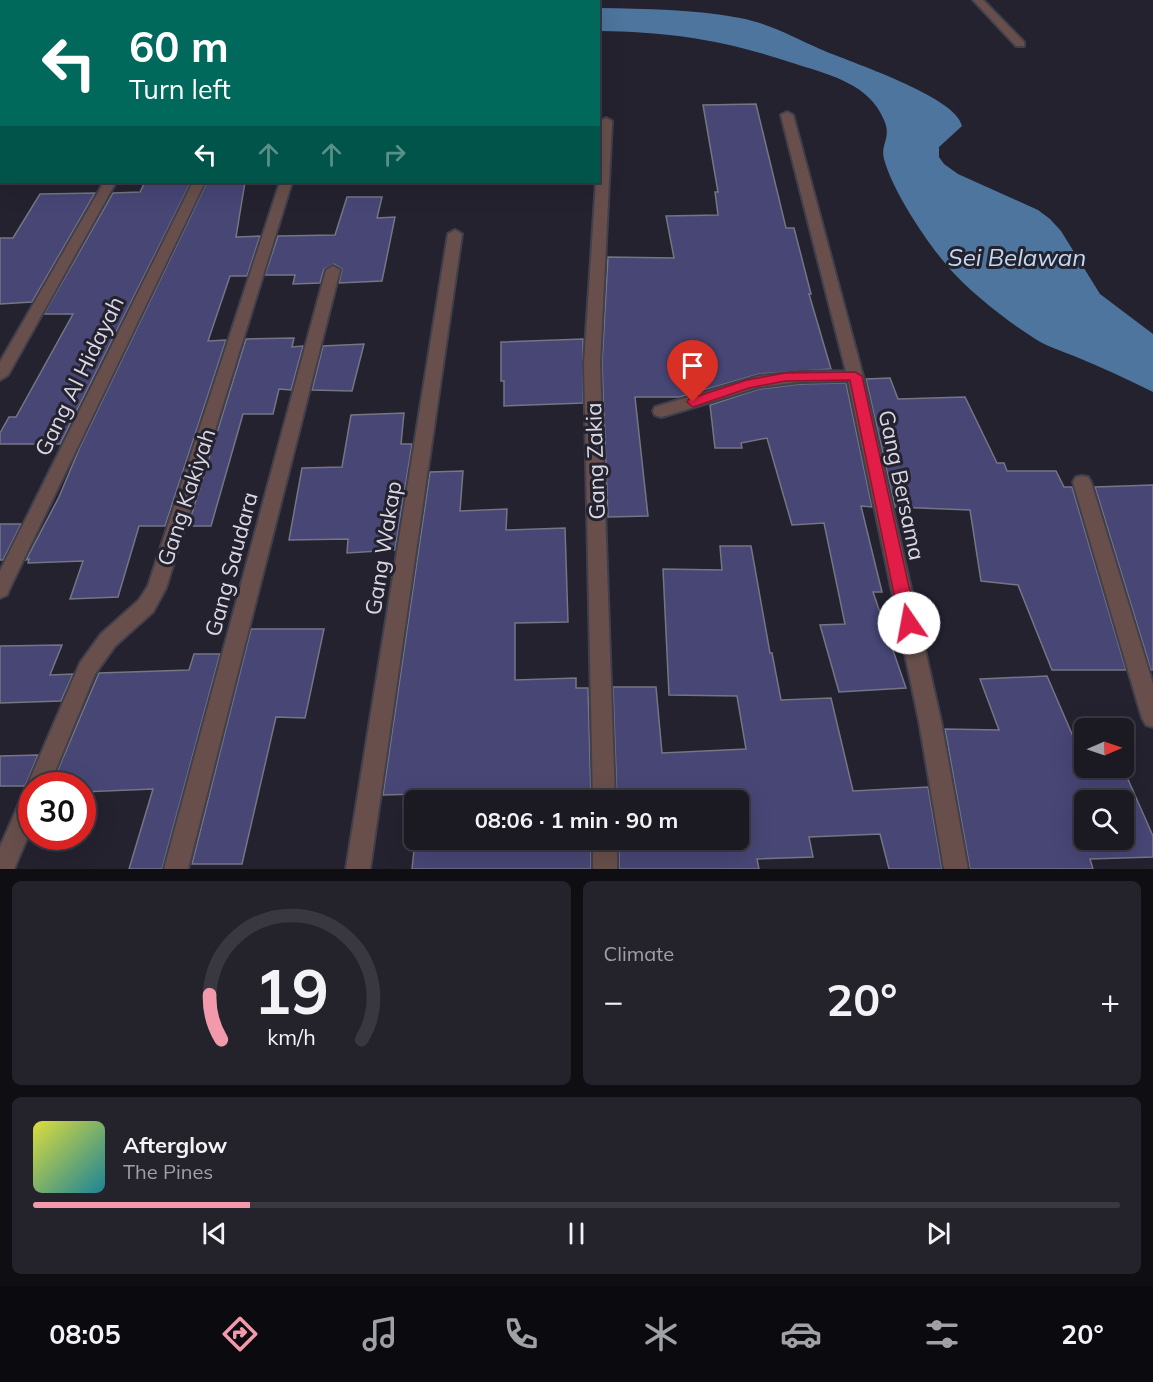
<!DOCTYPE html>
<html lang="en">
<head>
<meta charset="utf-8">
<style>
	body { margin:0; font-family:Mulish,sans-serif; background:#24232b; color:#f1f3f6; height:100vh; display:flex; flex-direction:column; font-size:22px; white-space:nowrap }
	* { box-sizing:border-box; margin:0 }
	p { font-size:20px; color:#a0a1a6 }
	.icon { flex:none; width:33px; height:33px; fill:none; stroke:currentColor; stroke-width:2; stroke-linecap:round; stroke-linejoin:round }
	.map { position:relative; height:869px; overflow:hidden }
	.panel { display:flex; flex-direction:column; gap:12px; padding:12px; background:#0f0e13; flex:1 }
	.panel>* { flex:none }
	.top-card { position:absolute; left:0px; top:0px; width:600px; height:183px; box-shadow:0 6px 24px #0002,0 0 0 2px #393841; background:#00695c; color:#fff; overflow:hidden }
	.needle { width:39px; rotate:88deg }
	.tools { position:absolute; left:1074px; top:718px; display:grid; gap:12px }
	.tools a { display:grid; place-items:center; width:60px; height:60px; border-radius:9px; background:#1b1a23; box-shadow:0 6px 24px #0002,0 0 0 2px #393841; font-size:30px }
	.speed { position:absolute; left:18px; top:772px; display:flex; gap:12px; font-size:30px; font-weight:700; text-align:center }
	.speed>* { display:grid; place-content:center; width:78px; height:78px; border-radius:50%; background:#1b1a23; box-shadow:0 6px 24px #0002,0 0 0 2px #393841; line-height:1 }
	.speed .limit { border:9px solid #d22; background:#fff; color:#111 }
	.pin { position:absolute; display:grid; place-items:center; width:51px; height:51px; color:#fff; margin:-62px -26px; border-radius:50% 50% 50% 0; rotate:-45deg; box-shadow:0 0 6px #0007 }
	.pin .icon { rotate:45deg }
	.me { position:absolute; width:66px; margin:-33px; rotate:348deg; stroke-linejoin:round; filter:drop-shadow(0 0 4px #0008) }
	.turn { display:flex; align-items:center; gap:21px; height:126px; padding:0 30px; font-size:27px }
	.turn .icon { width:78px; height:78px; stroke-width:2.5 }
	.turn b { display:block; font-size:42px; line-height:51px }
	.lanes { display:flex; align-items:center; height:57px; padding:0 30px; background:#0003; justify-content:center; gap:30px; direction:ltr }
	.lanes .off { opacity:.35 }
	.big { font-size:45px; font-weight:700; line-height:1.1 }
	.panel .widget { flex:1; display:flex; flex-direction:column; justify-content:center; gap:9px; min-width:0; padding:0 21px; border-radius:9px; background:#24232b }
	.panel .dial { align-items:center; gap:0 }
	.dial svg { height:156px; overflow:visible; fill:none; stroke:#393841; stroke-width:7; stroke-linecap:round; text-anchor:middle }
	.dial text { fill:#f1f3f6; stroke:none }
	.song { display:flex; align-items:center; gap:18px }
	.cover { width:72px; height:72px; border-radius:9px; background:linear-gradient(135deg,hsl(60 70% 55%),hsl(190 70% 35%)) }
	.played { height:6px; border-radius:3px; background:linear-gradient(90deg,#f29aac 20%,#393841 20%) }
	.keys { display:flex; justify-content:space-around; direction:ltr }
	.heat { display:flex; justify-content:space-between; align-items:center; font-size:33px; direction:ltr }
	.panel .tiles { flex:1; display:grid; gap:12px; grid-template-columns:1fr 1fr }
	.widget:last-child { grid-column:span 2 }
	.trip { position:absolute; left:404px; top:790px; width:345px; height:60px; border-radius:9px; background:#1b1a23; box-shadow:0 6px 24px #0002,0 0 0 2px #393841; font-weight:700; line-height:60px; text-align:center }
	.menu { display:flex; height:96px; justify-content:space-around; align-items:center; background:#0b0a0e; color:#a0a1a6 }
	.menu .icon { width:42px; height:42px }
	.menu .active { color:#f29aac }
	.menu b { font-size:27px; color:#f1f3f6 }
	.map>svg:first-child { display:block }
	.water { fill:#4d759d }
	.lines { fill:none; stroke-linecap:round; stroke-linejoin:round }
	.river { fill:#4d759d; fill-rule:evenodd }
	.building { fill:#474675; stroke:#747585; stroke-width:1.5; fill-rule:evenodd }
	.minor-casing { stroke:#413f4c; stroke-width:4 }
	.minor { fill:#684f4b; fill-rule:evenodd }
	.route { fill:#e11d48; stroke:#92132f; stroke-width:1.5 }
	.labels { text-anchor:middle; stroke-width:6; stroke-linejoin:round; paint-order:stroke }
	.street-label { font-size:22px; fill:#dad9e3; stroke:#24222f }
	.water-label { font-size:24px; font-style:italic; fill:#c2daf2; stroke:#24222f }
</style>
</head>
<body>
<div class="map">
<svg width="1153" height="869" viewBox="0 0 1153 869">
	<rect width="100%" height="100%" fill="#24222f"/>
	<path class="water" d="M599,8C646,9 693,9 740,18C771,24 792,37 820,49C849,62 956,96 962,126L939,147V157L944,164L958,174L1038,210L1050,219L1061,231L1100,294L1153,334V392C1127,379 1101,367 1074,356C1062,351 1048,347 1037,340C1008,322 971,293 949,268C926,241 893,192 884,159C880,144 892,138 884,120C870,85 831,75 799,65C728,41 674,32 599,31Z"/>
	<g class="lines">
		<rect class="river" x="0" y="19" width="2" height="22"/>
	</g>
	<g class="building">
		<path d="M756,104L786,228H794L811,294H809L831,369L759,374L680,397H635L648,516L608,517L602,364L608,257L674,258L666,216L718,215L715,192H718L703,105Z"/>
		<path d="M145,182H191L60,444H0V433L9,417H16L73,314H44L113,193L140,192Z"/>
		<path d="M207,182H245L236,237L260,236L247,276H230L208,341L226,340L165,526H139L118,597L70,599L83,561L28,563L29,559L26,560L59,497L80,447Z"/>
		<path d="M95,193L32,302L0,304V238H13L40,194Z"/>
		<path d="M347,197H382L377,218L395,217L382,281L339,283L342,269L334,264L324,269L320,283L293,284L295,275H265L278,236L335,235Z"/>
		<path d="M294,338L292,347L303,346L291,390L279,389L273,414H243L211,526H188L246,339Z"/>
		<path d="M583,339V403L504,406V381H501V342Z"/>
		<path d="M364,344L352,391L312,390L323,346Z"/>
		<path d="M890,378L898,399L965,397L997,463H1004L1007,471H1056L1064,487H1072L1126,670H1052L1018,585L981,581L970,510L895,507L866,379Z"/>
		<path d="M846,383L872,507L861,506L882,592H873L906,688L839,692L820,625L845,624L824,523L792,525L767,438L741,443L742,448H715L710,405L759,389L800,384Z"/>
		<path d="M404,413L401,444H412L395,550L347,553L348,539L289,540L302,468L342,467L351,415Z"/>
		<path d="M463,471L460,511L507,509L506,530L565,528L568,622L515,623V680L576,678V688H588L591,801H418L419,794L383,795L430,472Z"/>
		<path d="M1153,485V670H1151L1095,487Z"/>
		<path d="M0,524H21L3,560H0Z"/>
		<path d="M720,546H751L770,653H772L781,700L831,698L853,791L928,787L942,869H889L880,834L809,837L813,857L757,859L759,869H619V840H738V801H617L613,687H656L662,753L746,749L737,696L669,695L663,569L722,570Z"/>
		<path d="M251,629H324L305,718L276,717L242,864H192Z"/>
		<path d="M62,645L50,675L73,674L61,701L0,703V646Z"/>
		<path d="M194,654H220L162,869H129L153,789L82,792V786H51L99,673L189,670Z"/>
		<path d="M1047,676L1084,762V768H1123L1153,836V857L1090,859L1093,869H970L945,729L999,730L980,679ZM1084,801H1124V840H1084Z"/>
		<path d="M38,755L25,786H0V756Z"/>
		<path d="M415,840H591V869H412Z"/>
	</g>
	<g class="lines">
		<defs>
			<g id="minor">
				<path d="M102,0H112L101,2Z"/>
				<path d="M973,0H983L1024,42V46H1016Z"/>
				<path d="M787,112L793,115L863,376L941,721L968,869H944L919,721L848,381L800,382L759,387L672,414L661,417L655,415L653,411L655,407L759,376L800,372L846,371L781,115Z"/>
				<path d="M606,118L612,121L600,364L615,801H593L584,364L596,182H598L600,121Z"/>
				<path d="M0,144H2L0,153Z"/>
				<path d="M104,182H116L8,375L0,380V362Z"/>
				<path d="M193,182H205L9,590L7,595L0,598V571Z"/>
				<path d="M280,182H292L166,588L153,612L115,646L95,674L49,786H32V827L14,869H0V847L24,792L29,791L27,786L80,663L101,634L139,600L148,586Z"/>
				<path d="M455,230L462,234L370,869H346L448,234Z"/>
				<path d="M333,266L340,270L188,869H164L326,270Z"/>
				<path d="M1082,476L1088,477L1091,482L1153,684V727L1146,725L1142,718L1073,482L1076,477Z"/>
				<rect x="593" y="840" width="24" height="29"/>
			</g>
		</defs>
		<use href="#minor" class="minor-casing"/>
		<use href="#minor" class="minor"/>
	</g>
	<path class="route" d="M855,372L862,376L917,623L914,628L909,630L903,628L900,623L850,380L785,381L749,388L693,407L687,402L689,399L747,380L785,373Z"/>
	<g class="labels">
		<g class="street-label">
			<text transform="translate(79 376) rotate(-64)" y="8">Gang Al Hidayah</text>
			<text transform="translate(595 461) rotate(-92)" y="8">Gang Zakia</text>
			<text transform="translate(902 485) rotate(78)" y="8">Gang Bersama</text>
			<text transform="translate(186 497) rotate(-72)" y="8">Gang Kakiyah</text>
			<text transform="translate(383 548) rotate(-81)" y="8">Gang Wakap</text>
			<text transform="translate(231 564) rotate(-75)" y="8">Gang Saudara</text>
		</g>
		<g class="water-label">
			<text x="1017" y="266">Sei Belawan</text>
		</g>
	</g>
</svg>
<div class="tools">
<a><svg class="needle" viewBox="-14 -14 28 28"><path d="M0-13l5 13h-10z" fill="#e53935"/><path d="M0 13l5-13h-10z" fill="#a0a1a6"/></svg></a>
<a><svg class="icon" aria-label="search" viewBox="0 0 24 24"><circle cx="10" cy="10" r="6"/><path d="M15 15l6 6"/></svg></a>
</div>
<div class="speed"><div class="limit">30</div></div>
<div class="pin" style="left:693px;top:402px;background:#d93025"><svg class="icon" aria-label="arrive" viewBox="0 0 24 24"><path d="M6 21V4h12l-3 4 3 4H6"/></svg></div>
<svg class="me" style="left:909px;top:623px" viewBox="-20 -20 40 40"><circle r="19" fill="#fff"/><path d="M0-13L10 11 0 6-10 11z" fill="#e11d48"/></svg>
<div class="trip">08:06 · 1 min · 90 m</div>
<div class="top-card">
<div class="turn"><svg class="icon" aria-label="left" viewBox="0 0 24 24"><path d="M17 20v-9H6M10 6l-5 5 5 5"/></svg><div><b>60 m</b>Turn left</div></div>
<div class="lanes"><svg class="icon" aria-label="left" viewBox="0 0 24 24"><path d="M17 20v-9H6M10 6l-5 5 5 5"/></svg><svg class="icon off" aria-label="ahead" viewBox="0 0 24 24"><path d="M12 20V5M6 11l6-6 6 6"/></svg><svg class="icon off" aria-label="ahead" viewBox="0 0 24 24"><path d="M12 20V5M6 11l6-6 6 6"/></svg><svg class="icon off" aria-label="right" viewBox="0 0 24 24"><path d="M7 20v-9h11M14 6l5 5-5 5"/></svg></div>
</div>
</div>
<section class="panel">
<div class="tiles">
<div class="widget dial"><svg viewBox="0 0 100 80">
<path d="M14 69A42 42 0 1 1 86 69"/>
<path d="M14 69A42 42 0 0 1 8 46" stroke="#f29aac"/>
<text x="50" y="56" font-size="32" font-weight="700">19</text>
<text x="50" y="72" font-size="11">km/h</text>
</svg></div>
<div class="widget"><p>Climate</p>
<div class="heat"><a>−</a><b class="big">20°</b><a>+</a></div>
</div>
<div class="widget">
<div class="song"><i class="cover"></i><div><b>Afterglow</b><p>The Pines</p></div></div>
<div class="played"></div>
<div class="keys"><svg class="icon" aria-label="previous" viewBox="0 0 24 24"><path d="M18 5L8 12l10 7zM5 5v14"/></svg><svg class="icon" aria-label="pause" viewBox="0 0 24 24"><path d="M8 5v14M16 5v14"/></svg><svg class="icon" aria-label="next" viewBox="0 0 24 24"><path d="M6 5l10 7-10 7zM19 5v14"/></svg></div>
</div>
</div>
</section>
<nav class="menu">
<b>08:05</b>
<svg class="icon active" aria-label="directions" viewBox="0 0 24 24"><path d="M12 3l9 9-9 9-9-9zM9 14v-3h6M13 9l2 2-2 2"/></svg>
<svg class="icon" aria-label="music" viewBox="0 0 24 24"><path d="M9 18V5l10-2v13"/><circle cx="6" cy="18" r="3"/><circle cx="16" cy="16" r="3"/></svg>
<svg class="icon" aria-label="phone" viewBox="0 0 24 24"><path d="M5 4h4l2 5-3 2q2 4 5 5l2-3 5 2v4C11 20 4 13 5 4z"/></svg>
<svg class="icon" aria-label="climate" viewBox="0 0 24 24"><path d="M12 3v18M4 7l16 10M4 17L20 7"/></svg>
<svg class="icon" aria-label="car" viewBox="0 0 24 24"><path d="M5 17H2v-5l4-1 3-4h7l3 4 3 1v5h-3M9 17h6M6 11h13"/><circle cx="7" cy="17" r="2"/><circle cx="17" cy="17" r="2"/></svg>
<svg class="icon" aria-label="filters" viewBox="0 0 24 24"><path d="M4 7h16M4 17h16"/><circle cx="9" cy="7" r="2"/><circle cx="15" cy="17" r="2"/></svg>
<b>20°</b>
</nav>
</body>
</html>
